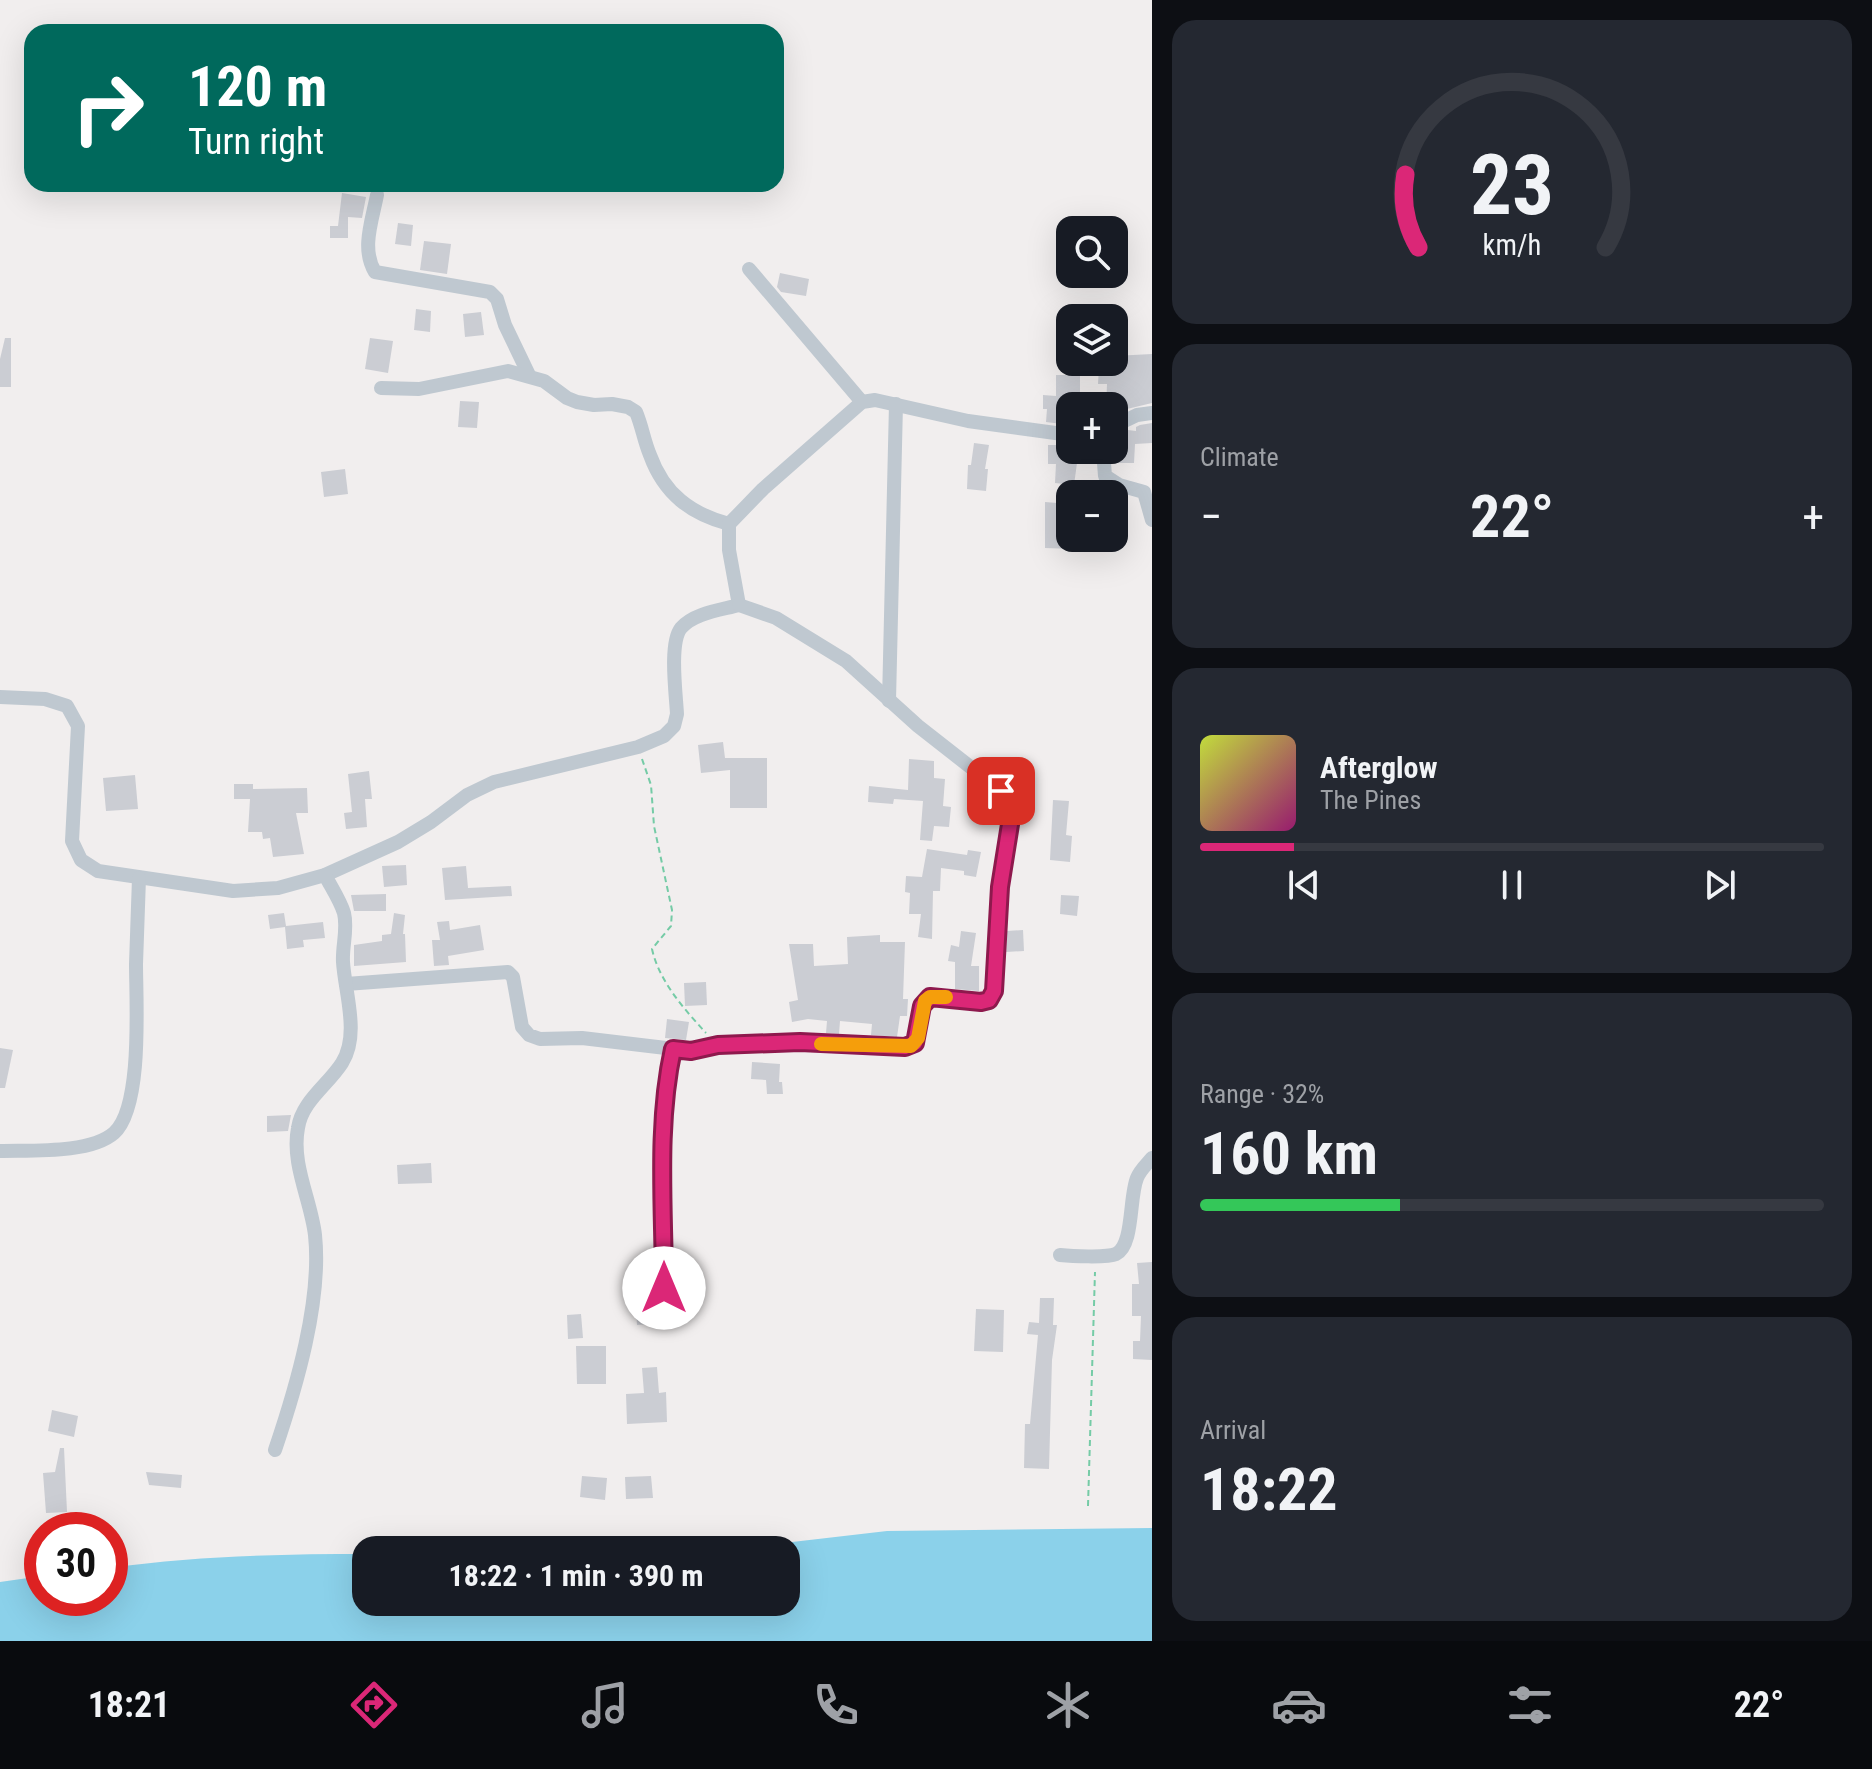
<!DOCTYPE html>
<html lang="en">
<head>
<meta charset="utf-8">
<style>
	body { margin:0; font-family:"Roboto Condensed",sans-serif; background:#242831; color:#f1f3f6; height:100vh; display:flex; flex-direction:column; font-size:30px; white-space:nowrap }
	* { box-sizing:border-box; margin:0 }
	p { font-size:26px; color:#9ea1a6 }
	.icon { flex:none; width:44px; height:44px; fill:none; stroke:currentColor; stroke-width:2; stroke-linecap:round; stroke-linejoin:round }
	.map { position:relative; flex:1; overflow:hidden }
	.details { display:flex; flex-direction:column; gap:20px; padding:20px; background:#0d0f14; width:720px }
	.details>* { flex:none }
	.hud { position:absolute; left:24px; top:24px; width:760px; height:168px; border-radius:24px; box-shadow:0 8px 32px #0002; background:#00695c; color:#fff; overflow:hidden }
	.fabs { position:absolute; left:1056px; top:216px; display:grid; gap:16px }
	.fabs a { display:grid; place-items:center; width:72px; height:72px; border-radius:16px; background:#171b24; box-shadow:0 8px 32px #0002; font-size:40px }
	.speed { position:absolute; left:24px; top:1512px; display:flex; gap:16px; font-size:40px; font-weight:700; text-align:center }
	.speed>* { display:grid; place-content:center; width:104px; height:104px; border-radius:50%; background:#171b24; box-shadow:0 8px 32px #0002; line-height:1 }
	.speed .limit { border:12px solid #d22; background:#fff; color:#111 }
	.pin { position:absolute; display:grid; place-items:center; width:68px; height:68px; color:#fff; margin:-34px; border-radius:16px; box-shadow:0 4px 12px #0006 }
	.me { position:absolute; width:88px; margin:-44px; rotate:0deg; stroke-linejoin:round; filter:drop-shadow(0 0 6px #0008) }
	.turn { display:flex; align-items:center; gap:28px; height:168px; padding:0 32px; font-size:36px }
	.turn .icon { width:104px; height:104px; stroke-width:2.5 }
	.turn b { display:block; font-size:56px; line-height:68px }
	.big { font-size:60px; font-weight:700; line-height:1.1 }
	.details .widget { flex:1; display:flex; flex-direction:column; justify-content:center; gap:12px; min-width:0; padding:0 28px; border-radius:24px; background:#242831 }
	.details .dial { align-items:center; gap:0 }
	.dial svg { height:208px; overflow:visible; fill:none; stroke:#363941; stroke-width:7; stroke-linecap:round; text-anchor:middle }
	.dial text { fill:#f1f3f6; stroke:none }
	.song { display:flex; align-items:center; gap:24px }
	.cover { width:96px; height:96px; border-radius:12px; background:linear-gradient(135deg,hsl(70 70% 55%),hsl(320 70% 35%)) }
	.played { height:8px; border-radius:4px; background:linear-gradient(90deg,#db2777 15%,#363941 15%) }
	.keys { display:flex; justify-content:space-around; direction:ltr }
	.heat { display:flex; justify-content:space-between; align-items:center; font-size:44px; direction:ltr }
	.charge { height:12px; border-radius:6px; background:linear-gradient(90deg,#34c759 32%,#363941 0) }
	.trip { position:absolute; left:352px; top:1536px; width:448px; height:80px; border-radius:24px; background:#171b24; box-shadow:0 8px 32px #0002; font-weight:700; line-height:80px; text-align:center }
	.tabs { display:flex; height:128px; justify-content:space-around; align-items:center; background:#090b0e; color:#9ea1a6 }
	.tabs .icon { width:56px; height:56px }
	.tabs .active { color:#db2777 }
	.tabs b { font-size:36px; color:#f1f3f6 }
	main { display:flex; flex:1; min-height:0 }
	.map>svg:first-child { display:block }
	.water { fill:#8bd1ea }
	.building { fill:#cbcdd3 }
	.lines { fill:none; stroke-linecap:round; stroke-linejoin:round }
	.path { stroke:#75cba6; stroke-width:2; stroke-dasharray:6 4; stroke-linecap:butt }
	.minor { stroke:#bfc8d0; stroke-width:14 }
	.route-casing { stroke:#8e194d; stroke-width:20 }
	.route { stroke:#db2777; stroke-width:14 }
	.slow { stroke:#f59e0b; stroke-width:14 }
</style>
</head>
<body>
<main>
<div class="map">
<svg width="1152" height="1641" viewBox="0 0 1152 1641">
	<rect width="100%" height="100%" fill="#f1eeee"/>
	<path class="water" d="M1152,1528V1641H0V1582L42,1576V1598H110V1568C195,1556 280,1554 366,1554V1602H786V1550H723L887,1531Z"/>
	<g class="building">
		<path d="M342,193L366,197L362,218L348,217V238H330V226H338Z"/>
		<path d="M398,223L413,225L411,246L395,244Z"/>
		<path d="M424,241L451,244L447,274L420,270Z"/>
		<path d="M780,273L809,279L806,296L781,292L777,287Z"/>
		<path d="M416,309L431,311L430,332L414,330Z"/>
		<path d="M481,312L484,335L465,337L463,314Z"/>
		<path d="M5,338H11V387H0V359Z"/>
		<path d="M370,338L393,341L388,373L365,369Z"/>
		<path d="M1152,354V403L1127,409L1106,406L1107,384H1098L1099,366H1114V356Z"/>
		<path d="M1056,375H1080V393H1068L1070,425L1046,422L1047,409H1043V395L1056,396Z"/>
		<path d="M460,401L479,402L477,428L458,427Z"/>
		<path d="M1152,423V443L1135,444L1134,463H1114V443H1118V435L1128,430L1136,431V427L1140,425Z"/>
		<path d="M974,443L989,445L985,469H988L986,491L967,489L968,465H971Z"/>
		<path d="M1048,445H1070V450H1085L1086,463H1077L1074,485L1055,483L1056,464H1048Z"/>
		<path d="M345,469L348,494L324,497L321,472Z"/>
		<path d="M1045,502L1070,504L1067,538H1089L1091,548L1073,551V549L1045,548Z"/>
		<path d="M723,742L725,758H767V808H730V770L701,773L698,745Z"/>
		<path d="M909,759L934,761V778L945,779L943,806L951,807L949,827L934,826L932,841L920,840L923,801L894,799L893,804L868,802L869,786L908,790Z"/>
		<path d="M369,771L372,799H365L367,827L346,829L344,813L352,812L348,774Z"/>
		<path d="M135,775L138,809L106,811L103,778Z"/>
		<path d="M234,784H253V789L307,788L308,813H296L304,854L273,857L270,838L263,839L262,832H248L250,799H234Z"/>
		<path d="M1053,800L1069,801L1066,835L1072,836L1070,862L1050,860Z"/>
		<path d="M927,849L967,855L968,850L981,852L976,877L964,875V871L941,868L940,891H933L932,939L918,937L921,914H909L910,893L905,892L906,876L922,877Z"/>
		<path d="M406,865L407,885L384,887L382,866Z"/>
		<path d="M466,866L468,888L511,886L512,896L445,900L442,868Z"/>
		<path d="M386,894V911H354L351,895Z"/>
		<path d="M1061,895L1079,896L1077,916L1060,914Z"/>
		<path d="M284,913L286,926L323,922L325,938L303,940L304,947L287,949L285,927L270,929L268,915Z"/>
		<path d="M394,913L405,915L403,934H405L406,962L354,966V945L382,941V935L391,934Z"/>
		<path d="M449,921L450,930L480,925L484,950L448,956L449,965L434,966L432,940H440L437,922Z"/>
		<path d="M1023,930L1024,951L1006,952L1007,931Z"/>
		<path d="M961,931L976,933L971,966H979V991L955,989V962L948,961L951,945L959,947Z"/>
		<path d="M880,935V942H905L903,999H908L907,1016H900L897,1037L871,1035L872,1024L840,1021L839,1034L826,1033L827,1021L808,1019L792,1022L789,1002L798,1000L789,944H813L814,966L848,964L847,937Z"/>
		<path d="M706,982L707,1005L685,1006L684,983Z"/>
		<path d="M667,1019L689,1022L686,1040L665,1038Z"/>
		<path d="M0,1048L13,1050L5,1088H0Z"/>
		<path d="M752,1062L780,1064L779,1082H782L783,1094H767L766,1080L751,1079Z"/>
		<path d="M291,1115L288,1131L267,1132V1116Z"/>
		<path d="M431,1163L432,1183L398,1184L397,1165Z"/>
		<path d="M1152,1262V1360L1133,1359V1341H1140L1141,1316H1132V1284H1139L1137,1263Z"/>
		<path d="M1040,1298H1054L1053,1325H1057L1052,1360L1049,1469L1024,1468L1025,1424H1030L1038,1335L1027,1334L1029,1322L1039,1323Z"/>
		<path d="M658,1305L660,1323L637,1325L636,1307Z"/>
		<path d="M976,1309L1004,1310L1003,1352L974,1351Z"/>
		<path d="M581,1314L583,1338L568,1339L567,1315Z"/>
		<path d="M576,1346H606V1384H577Z"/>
		<path d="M657,1367L659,1393L666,1392L667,1422L627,1424L626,1394L644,1393L642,1368Z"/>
		<path d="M52,1410L78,1416L74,1437L48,1431Z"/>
		<path d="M60,1448H64L67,1512L46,1513L43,1473L55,1472Z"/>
		<path d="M146,1472L182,1475L181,1488L149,1485Z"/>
		<path d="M582,1476L607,1478L605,1500L580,1497Z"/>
		<path d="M651,1476L653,1498L626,1499L625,1477Z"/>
	</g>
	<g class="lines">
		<g class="path">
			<path d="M642,759L651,785L654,826L672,910L671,926L652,949C659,981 684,1009 706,1033"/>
			<path d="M1088,1506L1095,1272"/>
		</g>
		<g class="minor">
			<path d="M377,195C372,221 361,249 375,272L490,292L497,299L505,325L529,375"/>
			<path d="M749,269L862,402"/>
			<path d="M381,388L419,389L508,371L544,381L567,398L577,402L594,405L612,404L628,407L636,412C642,426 644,441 650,455C664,494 691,514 729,524"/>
			<path d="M1114,426L1137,415L1152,413"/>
			<path d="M1103,450L1105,476L1119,485L1144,492L1152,520"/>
			<path d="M0,697L45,699L67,706L78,726L72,841L81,860L98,871L233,891L278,888L325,875L398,842L431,822L467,795L494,782L638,747L664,736L674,726L677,714C676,694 669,643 681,628C694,613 721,610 739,605L729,550V524L763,489L862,402L875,400L968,421L1070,435"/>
			<path d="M889,701L896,404"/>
			<path d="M346,984L508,972L513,977L522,1027L529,1035L540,1039L582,1038L691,1051L718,1045L800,1042L905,1047L915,1043L922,1006L930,997L981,1002L989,1000L994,991L1000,887L1011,818L1009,803L1001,791L918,726L846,661L776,618L739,605"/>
			<path d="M0,1151C30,1150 90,1154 114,1133C143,1107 136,1001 136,964C137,935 138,906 139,878"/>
			<path d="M1060,1255C1070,1256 1107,1258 1116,1254C1134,1245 1129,1197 1137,1178C1140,1170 1147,1164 1152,1158"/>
			<path d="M664,1288C664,1210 656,1126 673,1049"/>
			<path d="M275,1450C296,1388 322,1301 315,1235C311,1200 291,1164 298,1128C302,1101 328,1085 342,1063C360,1035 345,993 343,962C342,946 348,929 344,913C340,900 331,887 325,875"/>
		</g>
	</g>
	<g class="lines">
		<defs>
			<path id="route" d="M664,1288C664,1210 656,1126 673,1049L691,1051L718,1045L800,1042L905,1047L915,1043L922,1006L930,997L981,1002L989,1000L994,991L1000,887L1011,818L1009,803L1001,791"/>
		</defs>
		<use href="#route" class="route-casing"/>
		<use href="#route" class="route"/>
		<path class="slow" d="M821,1044L911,1046L918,1038L925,1001L930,997H946"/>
	</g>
</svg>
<div class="fabs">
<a><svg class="icon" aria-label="search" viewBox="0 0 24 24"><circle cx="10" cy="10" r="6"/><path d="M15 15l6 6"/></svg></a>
<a><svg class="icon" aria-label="layers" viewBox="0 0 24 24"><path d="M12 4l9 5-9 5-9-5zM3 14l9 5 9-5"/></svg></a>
<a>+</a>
<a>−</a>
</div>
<div class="speed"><div class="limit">30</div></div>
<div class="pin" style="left:1001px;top:791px;background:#d93025"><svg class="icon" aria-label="arrive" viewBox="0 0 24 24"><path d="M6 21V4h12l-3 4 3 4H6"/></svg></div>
<svg class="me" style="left:664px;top:1288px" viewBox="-20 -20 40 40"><circle r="19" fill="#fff"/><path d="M0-13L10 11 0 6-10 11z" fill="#db2777"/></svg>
<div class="trip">18:22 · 1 min · 390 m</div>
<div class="hud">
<div class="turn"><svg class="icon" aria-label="right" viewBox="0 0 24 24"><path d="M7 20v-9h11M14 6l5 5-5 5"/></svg><div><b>120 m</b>Turn right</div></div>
</div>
</div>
<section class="details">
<div class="widget dial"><svg viewBox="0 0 100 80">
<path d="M14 69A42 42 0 1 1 86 69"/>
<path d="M14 69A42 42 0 0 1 9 41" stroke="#db2777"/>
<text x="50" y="56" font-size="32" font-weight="700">23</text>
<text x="50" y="72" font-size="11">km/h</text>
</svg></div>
<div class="widget"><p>Climate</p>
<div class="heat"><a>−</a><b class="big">22°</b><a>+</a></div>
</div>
<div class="widget">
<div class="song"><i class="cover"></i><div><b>Afterglow</b><p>The Pines</p></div></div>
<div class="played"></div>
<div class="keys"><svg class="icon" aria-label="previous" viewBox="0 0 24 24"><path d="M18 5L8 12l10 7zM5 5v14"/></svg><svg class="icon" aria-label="pause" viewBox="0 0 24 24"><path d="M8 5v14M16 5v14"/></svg><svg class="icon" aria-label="next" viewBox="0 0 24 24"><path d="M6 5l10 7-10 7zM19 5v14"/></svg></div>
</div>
<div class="widget"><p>Range · 32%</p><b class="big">160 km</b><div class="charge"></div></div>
<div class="widget"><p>Arrival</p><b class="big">18:22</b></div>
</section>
</main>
<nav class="tabs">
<b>18:21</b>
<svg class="icon active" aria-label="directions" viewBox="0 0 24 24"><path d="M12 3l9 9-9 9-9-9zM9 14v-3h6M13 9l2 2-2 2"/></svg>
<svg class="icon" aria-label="music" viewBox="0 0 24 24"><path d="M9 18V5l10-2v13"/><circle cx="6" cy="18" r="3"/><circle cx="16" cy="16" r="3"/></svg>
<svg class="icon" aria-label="phone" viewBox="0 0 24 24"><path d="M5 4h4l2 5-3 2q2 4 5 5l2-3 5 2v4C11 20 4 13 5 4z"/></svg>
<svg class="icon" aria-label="climate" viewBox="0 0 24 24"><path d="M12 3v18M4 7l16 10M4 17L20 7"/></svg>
<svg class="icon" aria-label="car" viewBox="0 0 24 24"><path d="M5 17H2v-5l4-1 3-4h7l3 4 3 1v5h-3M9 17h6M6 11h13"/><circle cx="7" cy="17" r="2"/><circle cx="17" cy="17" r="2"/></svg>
<svg class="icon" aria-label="filters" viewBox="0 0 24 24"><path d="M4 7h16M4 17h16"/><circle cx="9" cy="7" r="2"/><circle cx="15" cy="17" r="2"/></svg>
<b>22°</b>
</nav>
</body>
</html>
